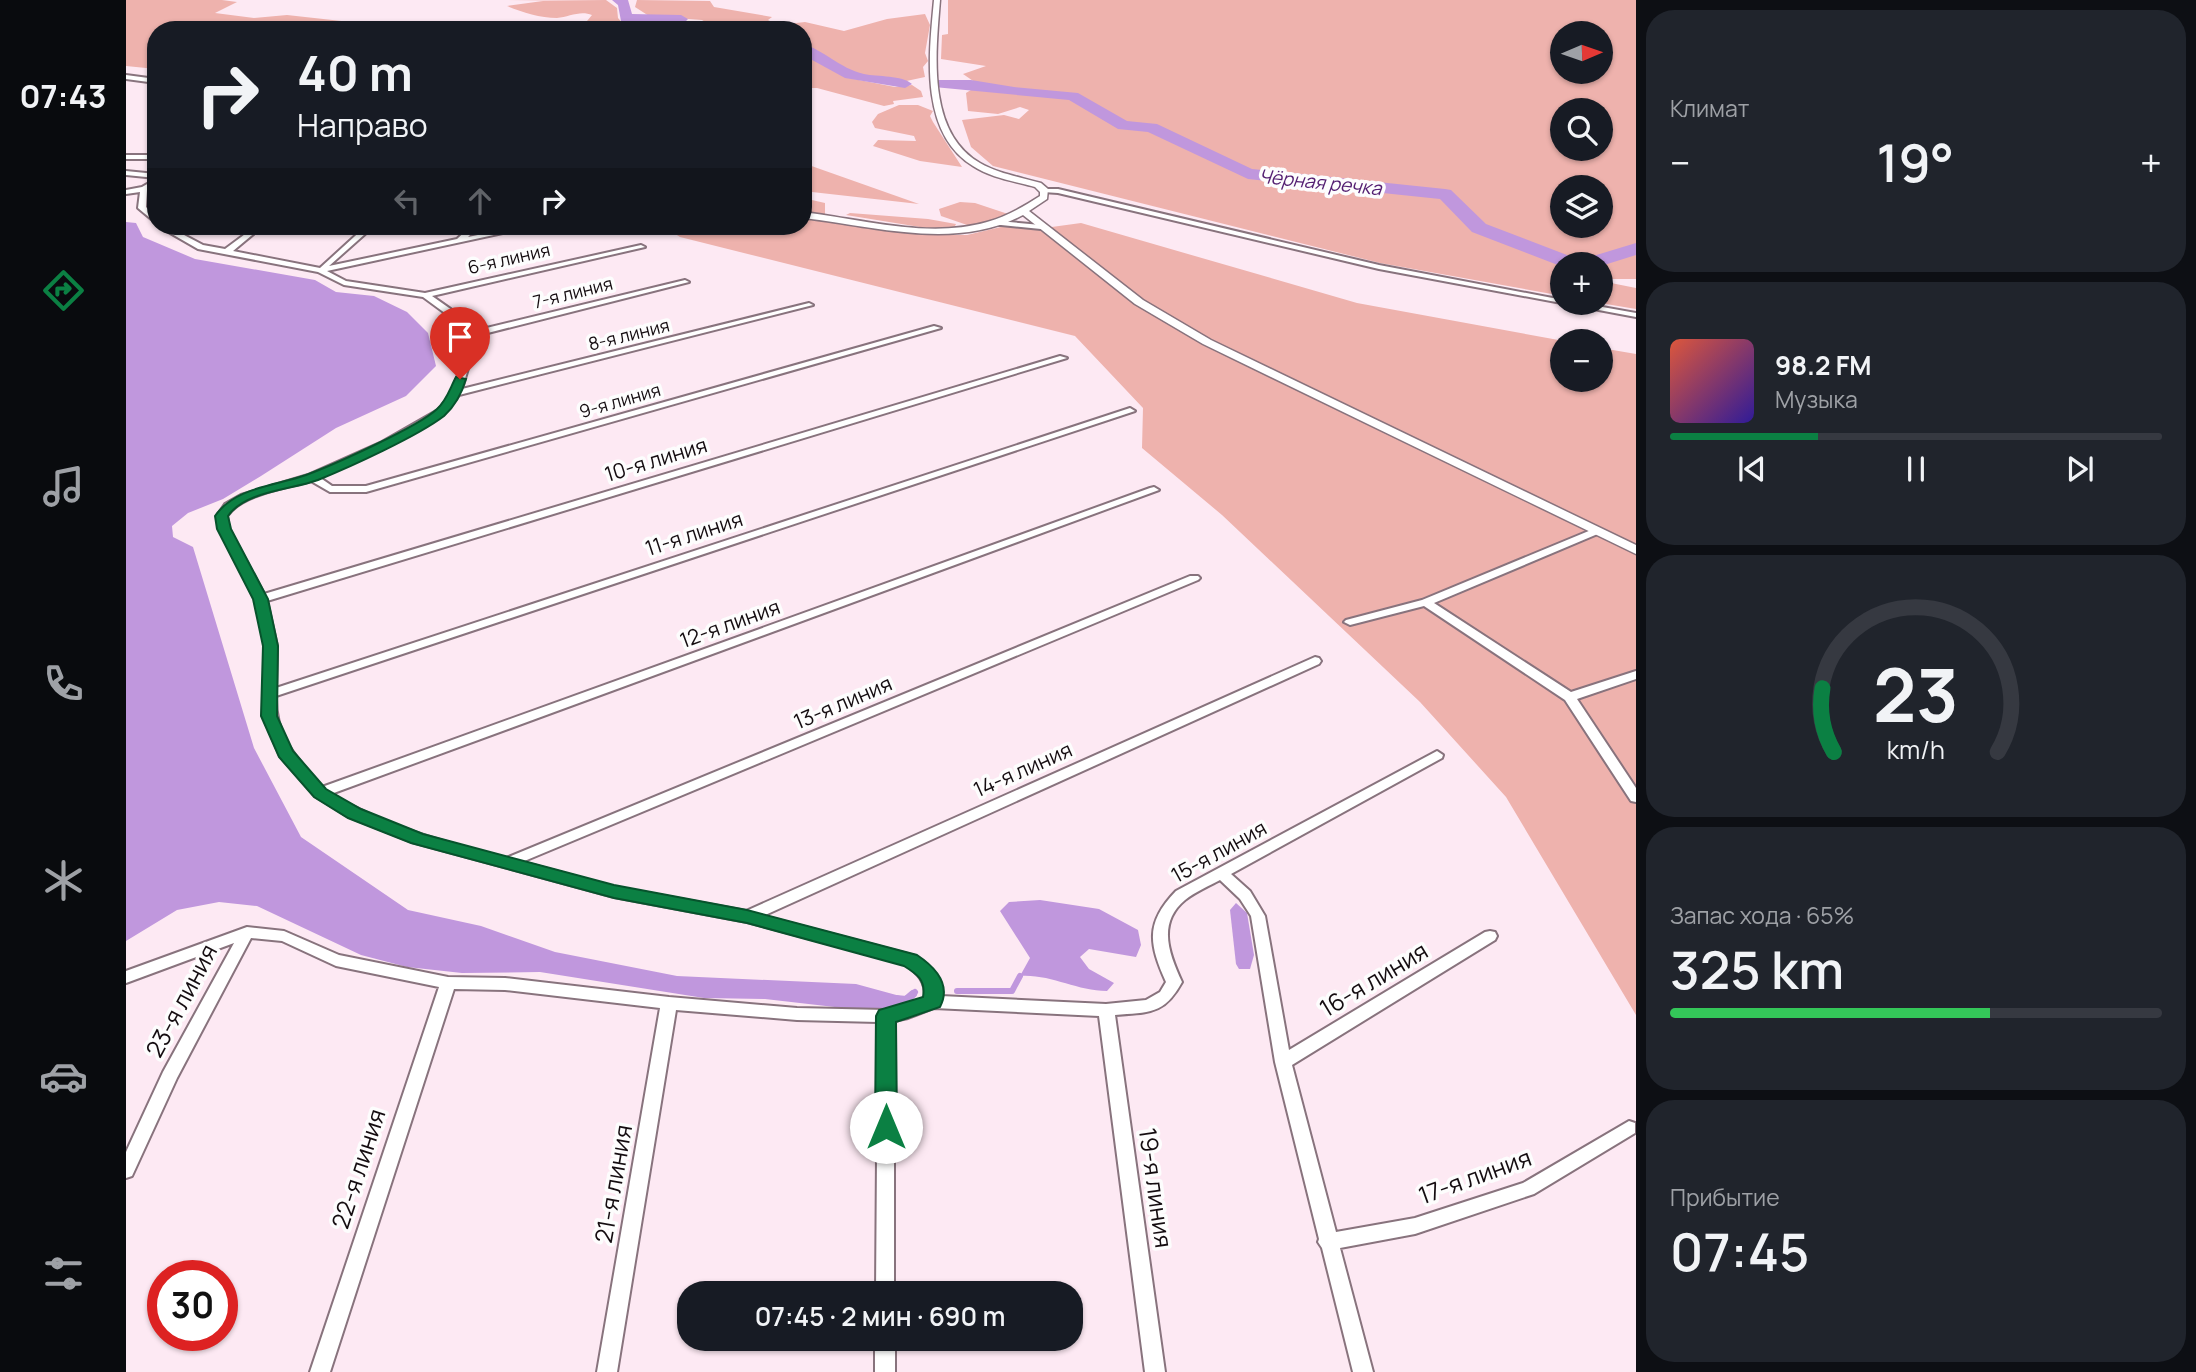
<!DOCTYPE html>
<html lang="ru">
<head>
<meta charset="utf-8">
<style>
	body { margin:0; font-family:Manrope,sans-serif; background:#20242c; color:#f1f3f6; height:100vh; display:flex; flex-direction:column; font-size:26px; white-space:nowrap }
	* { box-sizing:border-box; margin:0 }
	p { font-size:23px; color:#9ea1a6 }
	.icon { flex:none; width:38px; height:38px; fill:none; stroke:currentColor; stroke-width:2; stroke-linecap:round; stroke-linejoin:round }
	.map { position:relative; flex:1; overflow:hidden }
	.sheet { display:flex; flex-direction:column; gap:10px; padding:10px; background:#0d0f14; width:560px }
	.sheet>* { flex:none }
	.banner { position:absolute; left:21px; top:21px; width:665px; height:214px; border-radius:28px; box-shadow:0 2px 5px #0004; background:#171b24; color:#f1f3f6; overflow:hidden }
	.needle { width:46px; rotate:88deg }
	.fabs { position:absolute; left:1424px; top:21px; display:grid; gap:14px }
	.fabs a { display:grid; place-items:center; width:63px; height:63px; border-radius:50%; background:#171b24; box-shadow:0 2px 5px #0004; font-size:35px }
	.speed { position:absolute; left:21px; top:1260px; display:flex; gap:14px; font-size:35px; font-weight:700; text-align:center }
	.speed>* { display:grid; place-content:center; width:91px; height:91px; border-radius:50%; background:#171b24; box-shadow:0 2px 5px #0004; line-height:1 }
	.speed .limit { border:10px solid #d22; background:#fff; color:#111 }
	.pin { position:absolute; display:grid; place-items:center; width:60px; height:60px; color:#fff; margin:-72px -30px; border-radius:50% 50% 50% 0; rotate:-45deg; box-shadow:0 0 7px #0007 }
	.pin .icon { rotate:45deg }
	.me { position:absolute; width:77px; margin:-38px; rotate:0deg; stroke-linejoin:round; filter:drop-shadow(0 0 5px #0008) }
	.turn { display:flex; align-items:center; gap:24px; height:147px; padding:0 35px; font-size:32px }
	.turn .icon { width:91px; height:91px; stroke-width:2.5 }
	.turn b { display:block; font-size:49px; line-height:60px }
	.lanes { display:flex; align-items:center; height:66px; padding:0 35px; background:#0003; justify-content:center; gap:35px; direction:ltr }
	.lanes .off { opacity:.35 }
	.big { font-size:52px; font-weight:600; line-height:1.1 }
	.sheet .card { flex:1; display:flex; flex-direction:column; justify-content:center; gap:10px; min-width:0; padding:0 24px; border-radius:28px; background:#20242c }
	.sheet .dial { align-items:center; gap:0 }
	.dial svg { height:182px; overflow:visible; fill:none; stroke:#363941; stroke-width:7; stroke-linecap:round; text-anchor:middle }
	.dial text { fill:#f1f3f6; stroke:none }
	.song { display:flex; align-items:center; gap:21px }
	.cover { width:84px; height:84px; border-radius:10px; background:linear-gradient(135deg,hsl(10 70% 55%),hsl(250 70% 35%)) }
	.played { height:7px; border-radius:4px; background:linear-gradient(90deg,#0b8043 30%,#363941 30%) }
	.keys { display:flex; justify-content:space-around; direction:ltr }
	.heat { display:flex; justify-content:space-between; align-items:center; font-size:38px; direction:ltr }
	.charge { height:10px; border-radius:5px; background:linear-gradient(90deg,#34c759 65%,#363941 0) }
	.trip { position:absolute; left:551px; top:1281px; width:406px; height:70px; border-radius:28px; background:#171b24; box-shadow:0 2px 5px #0004; font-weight:600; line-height:70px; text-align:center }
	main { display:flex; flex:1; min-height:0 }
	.dock { display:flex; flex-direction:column; width:126px; justify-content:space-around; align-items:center; background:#090b0e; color:#9ea1a6 }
	.dock .icon { width:49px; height:49px }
	.dock .active { color:#0b8043 }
	.dock b { font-size:32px; color:#f1f3f6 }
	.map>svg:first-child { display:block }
	.green { fill:#eeb2ad; fill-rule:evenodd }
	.water { fill:#c097dd }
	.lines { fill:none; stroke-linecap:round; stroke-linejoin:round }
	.stream-far1 { stroke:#c097dd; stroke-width:6 }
	.stream { stroke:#c097dd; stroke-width:8 }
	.river { fill:#c097dd; fill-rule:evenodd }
	.minor-casing { stroke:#88737d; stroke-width:4 }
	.tertiary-casing { stroke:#88737d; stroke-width:3 }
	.minor { fill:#fff; fill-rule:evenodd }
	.tertiary { fill:#fff; fill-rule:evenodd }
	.route { fill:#0b8043; stroke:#07532c; stroke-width:2 }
	.labels { text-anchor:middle; stroke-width:7; stroke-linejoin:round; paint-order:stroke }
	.far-street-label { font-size:18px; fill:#140c10; stroke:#fdfdfd }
	.far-water-label { font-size:19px; font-style:italic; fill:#531e71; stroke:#fdfdfd }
	.street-label { font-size:21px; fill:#140c10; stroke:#fdfdfd }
	.near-street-label { font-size:24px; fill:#140c10; stroke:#fdfdfd }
</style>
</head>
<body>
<main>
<nav class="dock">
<b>07:43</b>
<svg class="icon active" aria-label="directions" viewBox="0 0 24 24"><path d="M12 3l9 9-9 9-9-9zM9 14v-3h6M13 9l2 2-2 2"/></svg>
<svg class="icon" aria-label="music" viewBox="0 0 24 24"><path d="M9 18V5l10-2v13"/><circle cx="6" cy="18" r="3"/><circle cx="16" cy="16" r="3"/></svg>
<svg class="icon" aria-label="phone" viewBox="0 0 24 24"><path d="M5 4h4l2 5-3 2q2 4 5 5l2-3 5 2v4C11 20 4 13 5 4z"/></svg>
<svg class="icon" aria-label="climate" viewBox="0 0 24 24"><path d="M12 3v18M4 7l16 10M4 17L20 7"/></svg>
<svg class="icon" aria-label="car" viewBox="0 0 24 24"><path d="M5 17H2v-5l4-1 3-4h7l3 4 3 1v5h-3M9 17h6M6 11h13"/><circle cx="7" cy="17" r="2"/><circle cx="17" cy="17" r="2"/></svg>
<svg class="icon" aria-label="filters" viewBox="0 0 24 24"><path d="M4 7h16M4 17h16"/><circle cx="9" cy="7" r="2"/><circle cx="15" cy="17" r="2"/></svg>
</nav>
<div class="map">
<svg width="1510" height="1372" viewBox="0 0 1510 1372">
	<rect width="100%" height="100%" fill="#fde9f3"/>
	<g class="green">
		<path d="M0,0H96L111,2L89,13L128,18L161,15L297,30H30V69L0,66Z"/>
		<path d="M480,0L491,8L492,18L498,25L529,26L538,30L450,28L449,26L461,21L466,15C454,10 443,17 431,18C414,18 396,12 381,6L417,1H373Z"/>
		<path d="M511,0L584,1L588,7L646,17L642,20L646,22L644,26L679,22L718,31L761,19L799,14L804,25L799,53L802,61L797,67L799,77L771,83L728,79L769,87L786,85L795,91L797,97L767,101L768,104L758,106L691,88H677V48L681,43L677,41V30H613L607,25H584L576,20L523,16L509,7Z"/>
		<path d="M822,0H1510V279H1475V264H1437V296L1254,263L867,166L845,147L836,120L878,115L893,119L903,110L894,107L872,114L842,111L840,93L853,85L837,74L860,66L815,59L816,35L822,34ZM1437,33H1475V72H1437ZM1437,110H1475V149H1437ZM1437,187H1475V226H1437Z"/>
		<path d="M773,105H792L807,111L804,116L807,122L836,167L794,161L747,146L752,140L790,141L788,136L749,128L746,122L752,114Z"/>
		<path d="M677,163L793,204L677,191Z"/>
		<path d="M677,198L699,203V220L813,235H841L879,226L911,229L955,223L1231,303L1438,341L1437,380H1475V348L1510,354V1015L1380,797L1294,702L1096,515L1016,448L1017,408L949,336L554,237L537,226H677Z"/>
		<path d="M834,202L849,203L885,215L847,227L815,216L813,209Z"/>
		<path d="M724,213L802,219L830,224L828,228H800L720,215Z"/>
		<path d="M1475,281L1510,288V309L1474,303Z"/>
	</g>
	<g class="water">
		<path d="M0,222L10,223L17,237L69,259L189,280L210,292L248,296L281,312L302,333L310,366L280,396L210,428L135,476L97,499L62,513L46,526L47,537L67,547L128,748L175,837L282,910L355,926L429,952L551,976L730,984L774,996L777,1008L726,1009L639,999L578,998L414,972L336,973L281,967L235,955L131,906L93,902L51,910L0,941Z"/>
		<path d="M914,900L973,909L1012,930L1015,945L1010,957L963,949L954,957L963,969L988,983L981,991C950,991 925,974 894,976L904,958L874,911L883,902Z"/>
		<path d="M1110,903L1121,913L1128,955L1124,969H1113L1110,964L1104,910Z"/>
	</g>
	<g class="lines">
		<g class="stream-far1">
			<path d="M831,991H886L894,976"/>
			<path d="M785,996L789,992"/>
		</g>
		<path class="stream" d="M770,999L780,1000L787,994"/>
		<g class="river">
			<path d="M486,0H502L506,14L555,15L562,19L551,30H536L534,27L539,23L495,21L492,5Z"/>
			<path d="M569,26H597L604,30H562Z"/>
			<path d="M677,44C698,50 713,68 738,74C752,77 776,75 786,84L779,88L719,78L677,55Z"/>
			<path d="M813,80H845L888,87L952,93L1001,121L1031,124L1126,169L1319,189L1325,190L1360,224L1454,260L1510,243V255L1475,266L1437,264V267L1346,232L1314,199L1122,179L1022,132L992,129L943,100L808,87V81Z"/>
		</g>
		<defs>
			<g id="minor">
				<path d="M0,75L30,79V83L0,79Z"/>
				<rect x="0" y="155" width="30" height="4"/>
				<path d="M0,171L30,174V178L0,175Z"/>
				<path d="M30,179V184L21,190L20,207L30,217V223L12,208L14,192L0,194V190L16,187Z"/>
				<path d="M919,189H932L1253,265L1437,300V303H1454L1510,313V317L1253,269L932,193L917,192L916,191Z"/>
				<path d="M872,221L915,225L919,227L915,229L875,225H872Z"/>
				<path d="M32,226H41L77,245L99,249L130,226H137L107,251L194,268L240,226H248L203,266L331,239L345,226H353L342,237L396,226H409L201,271L220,281L299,293L515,245L519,247L306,296L333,315L344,332L559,280L563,282L346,337L343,365L336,389L683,303L687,305L333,395L318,414L262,446L193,477L206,486H240L808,326L815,328L240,492H204L185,481C160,488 116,494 101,516L103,529L138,594L934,356L941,358L141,601L151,646L150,688L1001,409L1004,408L1009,411L150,696C149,738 171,758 196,787L1024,488L1028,487L1033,490L205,794C260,827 318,842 380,858L1064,576H1072L1074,578L1072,580L396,862L488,887L620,911L1189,657L1193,658L1195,661L1193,664L637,916L789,956C804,967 815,977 815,996L980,1004L1020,1000L1034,992L1040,982C1023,944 1019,923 1050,891L1311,751L1317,755L1316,758L1105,874L1124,891L1139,916L1163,1050L1359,932L1364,931L1369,932L1371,936L1369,940L1166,1065L1210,1232L1289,1218L1397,1183L1503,1121L1509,1123V1133L1408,1194L1289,1234L1214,1248L1247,1372H1227L1196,1248L1192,1242L1193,1239L1149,1062L1125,916L1114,899L1094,880C1083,886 1069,892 1059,900C1031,923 1043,954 1056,982C1038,1015 1023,1012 989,1015L1039,1372H1019L973,1016L808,1008L782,1018L768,1021V1293H750L752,1022L671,1020L550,1010L491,1372H471L534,1008L379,990L328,989L204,1372H184L313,987L210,966L156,941L125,938L51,1078L6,1176L0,1178V1152L37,1072L108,943L0,983V971L121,927L158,931L213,955L322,977L379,978L543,997L671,1008L760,1010L780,1006L799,999C800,981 792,974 779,964L621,922L488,897L286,842L223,817L189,796L154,756L137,716L139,646L129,599L93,529L91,516L99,504L115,495L182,475L256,442L312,410L326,393L335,365L338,335L327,319L297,297L218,285L192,272L72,249Z"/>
				<path d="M1470,528L1475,531L1474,533L1308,603L1445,692L1510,671V679L1451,699L1510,788V802L1505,801L1439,700L1298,606L1224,625L1218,622L1220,620L1296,600Z"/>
				<rect x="749" y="1339" width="20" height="33"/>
			</g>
			<path id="tertiary" d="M808,0H814C810,52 800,132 854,163C873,174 895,177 915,183L922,189L921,199L903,211L1017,300L1085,340L1510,545V554L1077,344L1009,304L897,215C830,251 748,226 677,218V212C736,219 802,239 861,222C880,217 897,207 914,196V192L909,187C888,181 865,178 847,166C793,133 803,54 808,0Z"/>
		</defs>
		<use href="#minor" class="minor-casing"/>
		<use href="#tertiary" class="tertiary-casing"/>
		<use href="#minor" class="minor"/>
		<use href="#tertiary" class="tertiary"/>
	</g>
	<path class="route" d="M330,377L340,379C336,393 329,406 318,416C292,436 224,467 192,480C165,490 119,491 102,516L105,529L142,599L152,646L151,716L167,751L200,789L235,809L297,834L488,885L621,910L791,955C809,967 826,984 814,1007L770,1022L771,1127L767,1133L760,1136L752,1133L749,1127L750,1016L753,1010L797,997C800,980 791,974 778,966L621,923L488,898L285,843L222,818L188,797L153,757L135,716L137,646L127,599L91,529L89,516C109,487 149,486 180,475C207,465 292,427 311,409C321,400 324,388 330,377Z"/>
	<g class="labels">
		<g class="far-street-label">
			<text transform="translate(383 259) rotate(-13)" y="6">6-я линия</text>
			<text transform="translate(447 293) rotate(-14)" y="6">7-я линия</text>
			<text transform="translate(503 335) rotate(-14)" y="6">8-я линия</text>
			<text transform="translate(494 401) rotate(-16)" y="6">9-я линия</text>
		</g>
		<g class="far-water-label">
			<text transform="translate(1194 182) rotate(6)" y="7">Чёрная речка</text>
		</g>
		<g class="street-label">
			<text transform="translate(530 460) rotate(-17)" y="7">10-я линия</text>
			<text transform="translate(568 534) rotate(-18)" y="7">11-я линия</text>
			<text transform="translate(604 624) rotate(-20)" y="7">12-я линия</text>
			<text transform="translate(717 703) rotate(-23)" y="7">13-я линия</text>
			<text transform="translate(897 770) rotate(-24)" y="7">14-я линия</text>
			<text transform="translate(1093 852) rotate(-29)" y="7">15-я линия</text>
		</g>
		<g class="near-street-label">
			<text transform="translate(1248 980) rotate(-31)" y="8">16-я линия</text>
			<text transform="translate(56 1001) rotate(-62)" y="8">23-я линия</text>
			<text transform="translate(233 1169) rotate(-72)" y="8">22-я линия</text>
			<text transform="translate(1349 1177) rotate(-20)" y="8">17-я линия</text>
			<text transform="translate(488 1184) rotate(-80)" y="8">21-я линия</text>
			<text transform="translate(1029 1188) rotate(82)" y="8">19-я линия</text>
		</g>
	</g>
</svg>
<div class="fabs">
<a><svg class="needle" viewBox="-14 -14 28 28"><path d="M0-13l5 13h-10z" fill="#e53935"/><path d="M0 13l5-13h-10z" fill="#9ea1a6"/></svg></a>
<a><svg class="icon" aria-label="search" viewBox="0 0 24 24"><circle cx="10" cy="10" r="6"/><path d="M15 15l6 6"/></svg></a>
<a><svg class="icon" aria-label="layers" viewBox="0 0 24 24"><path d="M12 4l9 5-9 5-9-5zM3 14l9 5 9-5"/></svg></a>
<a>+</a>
<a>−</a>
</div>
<div class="speed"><div class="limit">30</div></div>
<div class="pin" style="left:334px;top:379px;background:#d93025"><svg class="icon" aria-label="arrive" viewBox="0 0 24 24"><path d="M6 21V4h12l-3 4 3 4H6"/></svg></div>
<svg class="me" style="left:760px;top:1127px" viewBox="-20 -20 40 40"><circle r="19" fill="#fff"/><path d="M0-13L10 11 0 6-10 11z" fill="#0b8043"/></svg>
<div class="trip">07:45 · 2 мин · 690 m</div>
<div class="banner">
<div class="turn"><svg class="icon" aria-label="right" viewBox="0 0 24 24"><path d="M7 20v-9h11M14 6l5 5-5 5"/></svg><div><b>40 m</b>Направо</div></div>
<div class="lanes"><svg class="icon off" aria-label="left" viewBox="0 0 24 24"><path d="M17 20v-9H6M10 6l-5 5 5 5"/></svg><svg class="icon off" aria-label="ahead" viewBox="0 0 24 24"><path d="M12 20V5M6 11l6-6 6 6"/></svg><svg class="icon" aria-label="right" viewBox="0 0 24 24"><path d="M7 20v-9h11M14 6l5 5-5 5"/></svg></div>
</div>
</div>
<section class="sheet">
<div class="card"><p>Климат</p>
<div class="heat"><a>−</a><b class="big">19°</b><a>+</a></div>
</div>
<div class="card">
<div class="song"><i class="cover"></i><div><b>98.2 FM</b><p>Музыка</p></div></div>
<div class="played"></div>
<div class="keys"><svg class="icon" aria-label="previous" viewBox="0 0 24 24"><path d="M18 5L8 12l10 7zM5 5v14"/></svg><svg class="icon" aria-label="pause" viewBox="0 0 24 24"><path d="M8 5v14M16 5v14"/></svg><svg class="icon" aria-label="next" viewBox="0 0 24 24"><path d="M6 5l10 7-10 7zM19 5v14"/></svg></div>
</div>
<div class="card dial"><svg viewBox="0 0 100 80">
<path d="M14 69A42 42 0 1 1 86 69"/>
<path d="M14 69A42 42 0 0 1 9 41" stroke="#0b8043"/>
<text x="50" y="56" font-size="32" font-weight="700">23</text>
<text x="50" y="72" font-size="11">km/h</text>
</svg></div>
<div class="card"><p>Запас хода · 65%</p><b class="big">325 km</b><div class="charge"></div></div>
<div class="card"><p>Прибытие</p><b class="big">07:45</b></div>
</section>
</main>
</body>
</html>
